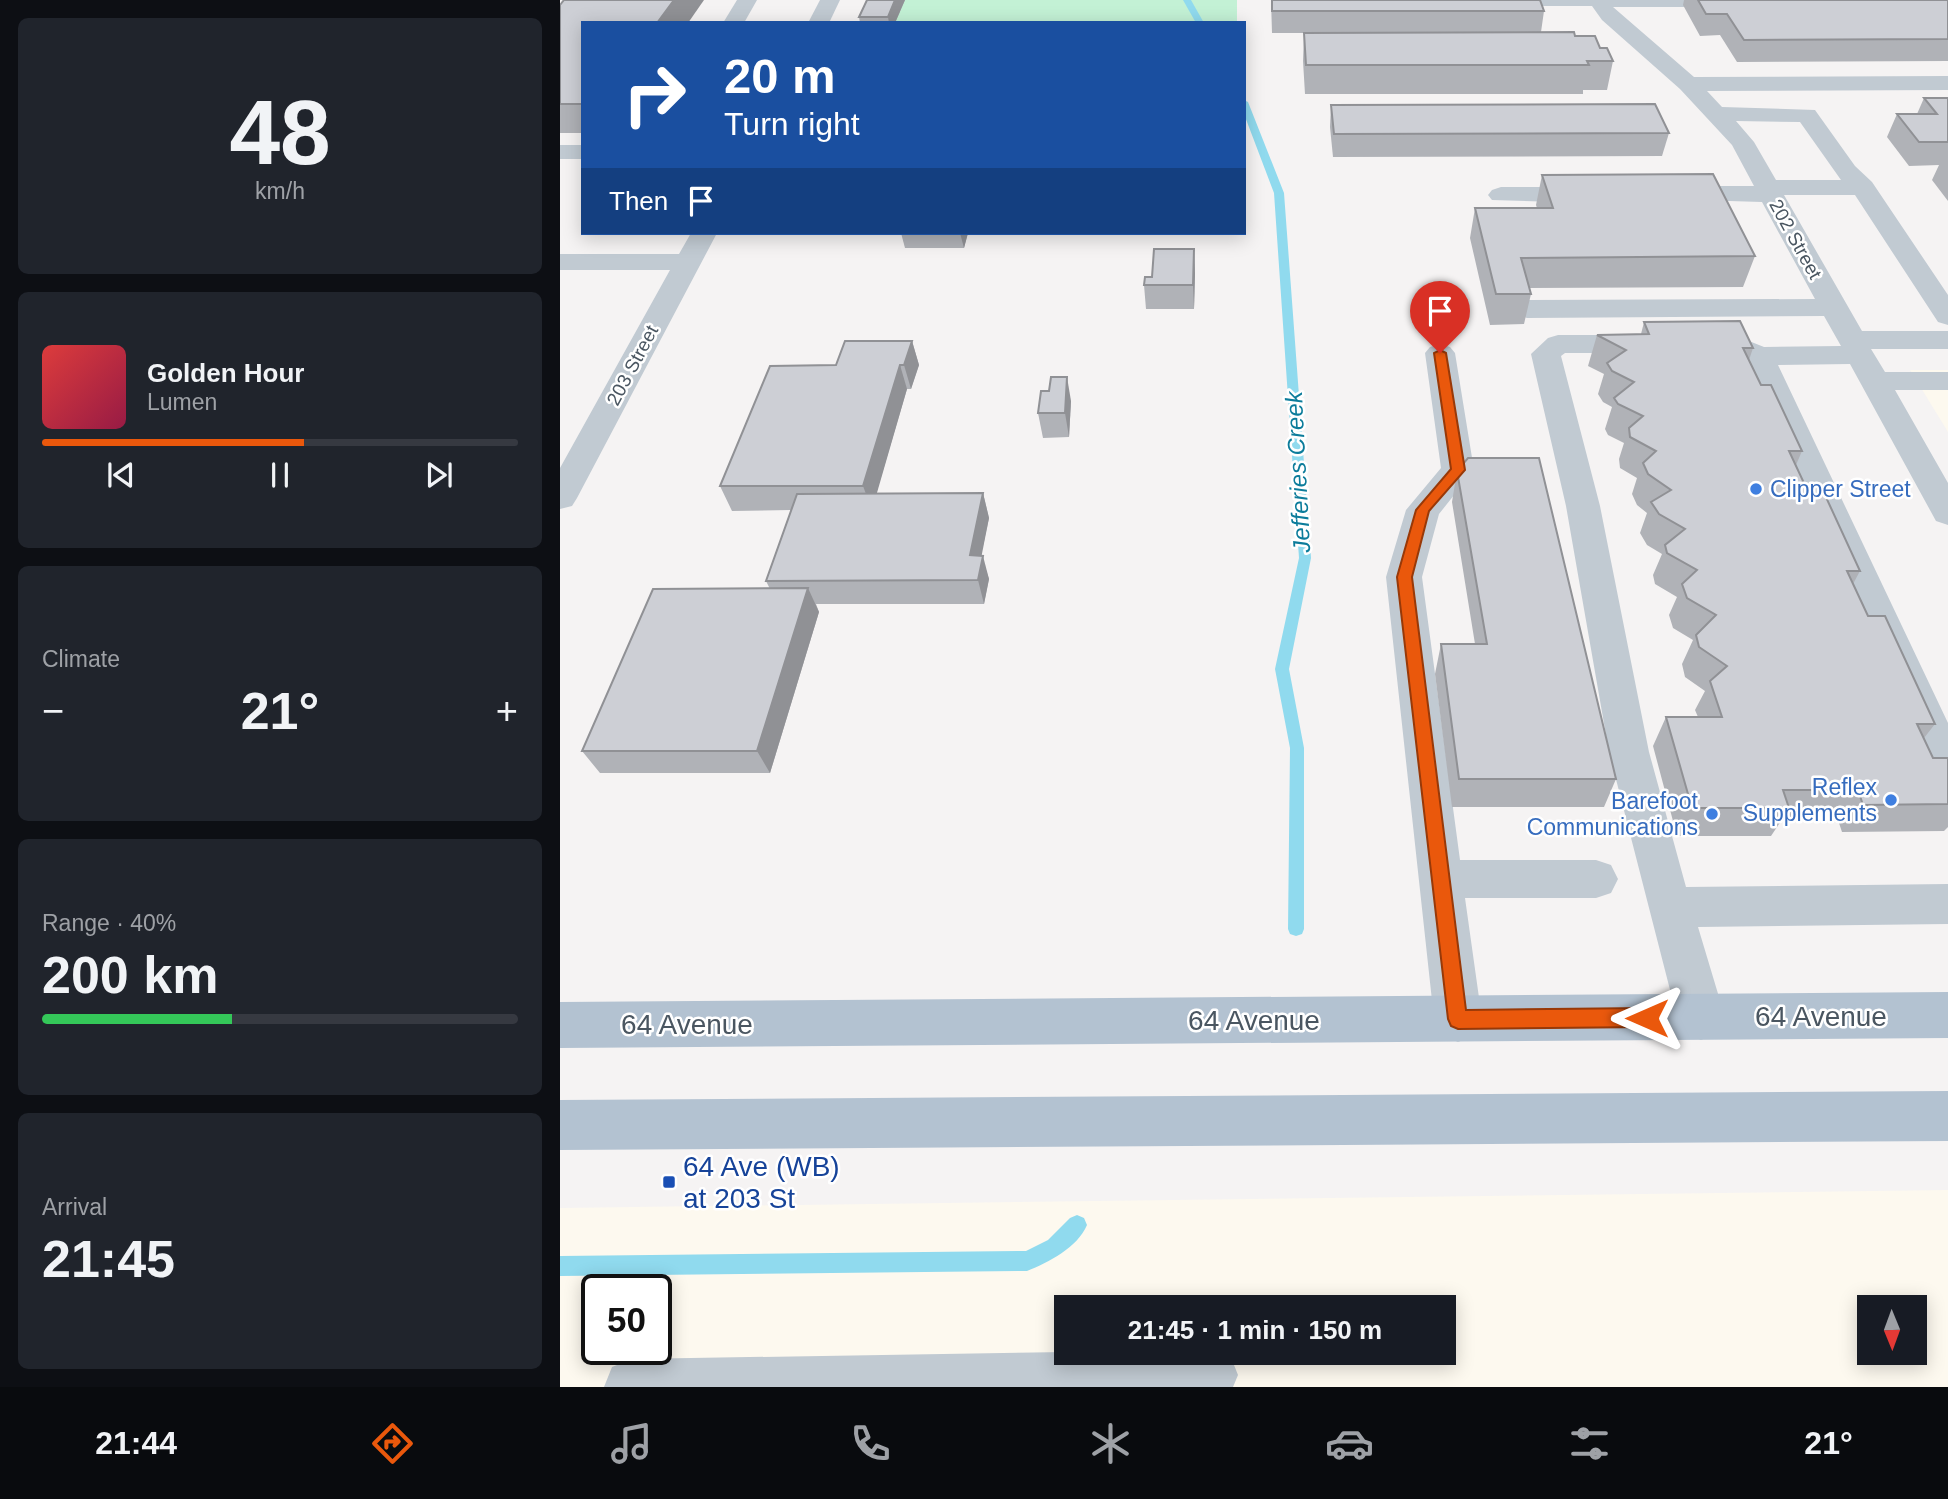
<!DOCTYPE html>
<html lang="en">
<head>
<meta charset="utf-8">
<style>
	body { margin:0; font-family:Helvetica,sans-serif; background:#20242c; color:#f1f3f6; height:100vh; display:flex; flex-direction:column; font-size:26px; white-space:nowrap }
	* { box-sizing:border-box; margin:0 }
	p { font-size:23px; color:#9ea1a6 }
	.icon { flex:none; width:38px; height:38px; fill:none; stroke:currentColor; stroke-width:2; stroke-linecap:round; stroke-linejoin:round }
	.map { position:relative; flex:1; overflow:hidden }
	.details { display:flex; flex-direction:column; gap:18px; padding:18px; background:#0d0f14; width:560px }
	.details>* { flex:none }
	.hud { position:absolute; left:21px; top:21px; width:665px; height:214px; border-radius:0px; box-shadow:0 4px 18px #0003; background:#1a4fa0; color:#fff; overflow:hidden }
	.needle { width:46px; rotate:179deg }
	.tools { position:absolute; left:1297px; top:1295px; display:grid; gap:14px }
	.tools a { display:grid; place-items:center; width:70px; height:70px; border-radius:0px; background:#171b24; box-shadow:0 4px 18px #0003; font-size:35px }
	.speed { position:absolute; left:21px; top:1274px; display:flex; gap:14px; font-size:35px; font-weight:700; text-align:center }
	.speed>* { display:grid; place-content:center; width:91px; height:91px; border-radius:50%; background:#171b24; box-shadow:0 4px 18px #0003; line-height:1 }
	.speed .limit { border:4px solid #111; border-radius:10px; background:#fff; color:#111 }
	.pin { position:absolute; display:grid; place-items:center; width:60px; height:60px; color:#fff; margin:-72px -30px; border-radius:50% 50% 50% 0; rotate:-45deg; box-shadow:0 0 7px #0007 }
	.pin .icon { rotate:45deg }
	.me { position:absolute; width:77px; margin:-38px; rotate:270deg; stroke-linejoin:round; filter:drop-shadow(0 0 5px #0008) }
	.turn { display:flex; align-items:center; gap:24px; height:147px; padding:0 28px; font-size:32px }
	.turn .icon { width:91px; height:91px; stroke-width:2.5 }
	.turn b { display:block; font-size:49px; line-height:60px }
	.then { display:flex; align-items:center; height:66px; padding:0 28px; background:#0003; gap:14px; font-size:26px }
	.big { font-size:52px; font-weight:700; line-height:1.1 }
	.details .tile { flex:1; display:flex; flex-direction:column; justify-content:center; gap:10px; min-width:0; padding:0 24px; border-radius:10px; background:#20242c }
	.details .dial { align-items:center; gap:0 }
	.dial b { font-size:91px; line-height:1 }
	.song { display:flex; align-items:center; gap:21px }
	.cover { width:84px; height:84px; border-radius:10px; background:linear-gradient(135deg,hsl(0 70% 55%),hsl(340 70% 35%)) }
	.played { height:7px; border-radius:4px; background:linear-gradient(90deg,#ea580c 55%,#363941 55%) }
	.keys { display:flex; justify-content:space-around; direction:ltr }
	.heat { display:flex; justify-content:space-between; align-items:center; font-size:38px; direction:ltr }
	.charge { height:10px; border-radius:5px; background:linear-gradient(90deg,#34c759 40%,#363941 0) }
	.trip { position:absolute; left:494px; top:1295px; width:402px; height:70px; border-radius:0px; background:#171b24; box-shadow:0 4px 18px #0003; font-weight:700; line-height:70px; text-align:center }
	.tab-bar { display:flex; height:112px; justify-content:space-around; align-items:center; background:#090b0e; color:#9ea1a6 }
	.tab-bar .icon { width:49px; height:49px }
	.tab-bar .current { color:#ea580c }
	.tab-bar b { font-size:32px; color:#f1f3f6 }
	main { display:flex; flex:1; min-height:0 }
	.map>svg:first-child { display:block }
	.commercial { fill:#fdf9ef; fill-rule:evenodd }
	.green { fill:#c3f1d5 }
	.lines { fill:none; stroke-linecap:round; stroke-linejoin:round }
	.stream { fill:#90daee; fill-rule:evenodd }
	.minor { fill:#c1cad2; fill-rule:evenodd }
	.major { fill:#b3c2d1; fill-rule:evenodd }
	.wall { fill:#b0b2b7 }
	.shaded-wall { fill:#909195 }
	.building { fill:#cdcfd5; stroke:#909195; stroke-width:2 }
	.route { fill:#ea580c; stroke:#983908; stroke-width:2 }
	.shop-dot { fill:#3f7fe0; stroke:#fff; stroke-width:2.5 }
	.transit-dot { fill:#1a4fb4; stroke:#fff; stroke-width:2.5 }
	.labels { text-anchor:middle; stroke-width:5; stroke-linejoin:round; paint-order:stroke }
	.far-street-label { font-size:19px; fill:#4a5661; stroke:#fff }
	.shop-label { font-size:23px; fill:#366cbe; stroke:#fff; text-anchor:end }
	.water-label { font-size:24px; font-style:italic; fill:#0c7c9b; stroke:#fff }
	.near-street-label { font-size:28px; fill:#4a5661; stroke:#fff }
	.near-transit-label { font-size:28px; fill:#164399; stroke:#fff; text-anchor:start }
</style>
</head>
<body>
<main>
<section class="details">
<div class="tile dial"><b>48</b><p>km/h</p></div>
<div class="tile">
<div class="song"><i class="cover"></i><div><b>Golden Hour</b><p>Lumen</p></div></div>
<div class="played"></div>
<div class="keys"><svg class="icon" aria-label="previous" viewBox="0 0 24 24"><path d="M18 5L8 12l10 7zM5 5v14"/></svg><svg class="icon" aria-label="pause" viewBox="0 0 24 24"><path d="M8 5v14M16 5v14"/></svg><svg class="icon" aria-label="next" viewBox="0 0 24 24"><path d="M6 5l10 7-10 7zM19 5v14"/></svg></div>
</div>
<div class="tile"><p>Climate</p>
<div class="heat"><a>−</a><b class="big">21°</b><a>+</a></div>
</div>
<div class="tile"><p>Range · 40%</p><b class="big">200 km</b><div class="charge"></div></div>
<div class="tile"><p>Arrival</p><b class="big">21:45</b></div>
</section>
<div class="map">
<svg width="1388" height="1387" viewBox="0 0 1388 1387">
	<rect width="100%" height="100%" fill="#f5f3f3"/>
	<g class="commercial">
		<path d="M1350,370H1388V432Z"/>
		<path d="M1388,1190V1387H0V1208ZM37,1290H96V1349H37ZM506,1307H884V1353H506ZM1309,1307H1354V1353H1309Z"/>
	</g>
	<path class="green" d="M316,0H677V23H306Z"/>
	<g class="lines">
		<g class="stream">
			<path d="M623,0H631L644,23H636Z"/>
			<path d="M684,100L688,102L724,193L751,558L729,669L744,748V929L742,934L736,936L730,934L728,929L730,748L715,669L739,558L714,193L684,114Z"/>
			<path d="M517,1215L524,1218L527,1225C517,1248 489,1262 467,1271L0,1276V1256L466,1251L488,1240L510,1218Z"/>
		</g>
		<g class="minor">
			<path d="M177,0H197L184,23H163Z"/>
			<path d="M260,0H280L269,23H248Z"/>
			<path d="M920,0H1183L1181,5L1174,7H1053L1134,77L1388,76V90L1147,91L1162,107L1255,110L1295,166L1312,182L1388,295V325L1378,322L1295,195H1224L1302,331H1388V349H1311L1325,372H1388V390H1335L1388,483V525L1376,521L1290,364L1218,365L1388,723V783L1374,778L1368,766L1187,361L1169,353H1005L1001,356L1040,506L1089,752L1126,887L1388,884V924L1138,927L1165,1017L1158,1033L1141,1040L1124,1033L1117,1017L1049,752L1006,506L971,354L988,338L998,335H1174L1204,347L1281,346L1264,316L967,318L957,315L953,309L957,303L967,300L1255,299L1202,202L1103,199L1099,194L1103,189L1112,186H1194L1172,145L1120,89L1042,20L1032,6H930L923,4ZM1176,121L1240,122L1281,180H1216L1194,142Z"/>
			<rect x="0" y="145" width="23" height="14"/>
			<path d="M941,187H1030L1039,190L1043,195L1039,200L1030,203L932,200L928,195L932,190Z"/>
			<path d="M131,233H157L17,498L12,506L0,509V468L110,270H0V254H119Z"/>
			<path d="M880,344L890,347L895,353L914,470L879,514L862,577L900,860H1036L1051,865L1058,879L1051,893L1036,898H905L922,1019L915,1035L898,1042L881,1035L874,1019L826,577L846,510L881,468L865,353L870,347Z"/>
			<path d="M506,1352L664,1353L670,1355L678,1375L673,1387H44L52,1367L72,1359Z"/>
		</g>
		<g class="major">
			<path d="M1388,992V1038L0,1048V1002Z"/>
			<path d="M1388,1091V1141L0,1150V1100Z"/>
		</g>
	</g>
	<g class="wall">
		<path d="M307,0H345L335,23H300L299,17Z"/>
		<path d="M711,0L984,11L981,32L1015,36L1040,48L1053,61L1047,90H1023V94H745L743,61L744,33H712Z"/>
		<path d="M1124,0H1388V61L1177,62L1160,35L1140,36L1123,5Z"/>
		<path d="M0,5L23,23V133H0Z"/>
		<path d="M1364,98H1388V201L1372,180L1379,165L1349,166L1327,137L1337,114H1357Z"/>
		<path d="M771,105L1109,133L1102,156L773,157L770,127Z"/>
		<path d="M982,175L1195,256L1183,287L969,288L971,294L964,324L930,325L910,238L915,208H977L976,205Z"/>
		<path d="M341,233H408L404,248H345Z"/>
		<path d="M634,249L635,273L634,309H586L584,285L592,277Z"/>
		<path d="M1084,322L1193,348L1189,360L1201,385L1242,451L1236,465L1250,496L1300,571L1293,584L1308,616L1375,724L1364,738L1373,758H1388V827L1384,831L1282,832L1277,817L1223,818L1211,836H1117L1093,746L1106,717H1138L1135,710L1145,691L1125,677L1122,664L1133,640L1113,628L1109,615L1117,597L1095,584L1093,575L1102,554L1087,545L1080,533L1087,513L1077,505L1072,494L1077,478L1060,468L1059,459L1064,443L1048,435L1045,429L1052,407L1043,402L1038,394L1044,374L1028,366L1037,335L1081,334Z"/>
		<path d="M352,341L359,365L351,389H347L316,494L423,493L429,518L421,555L429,579L424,604H256L259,612L210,773H40L22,751L210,589L206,581L231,510L172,511L160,486L276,365Z"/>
		<path d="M511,401L509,437L483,438L478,413Z"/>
		<path d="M897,471L1056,779L1044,807H892L875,674L881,644H915L892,502Z"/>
	</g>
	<g class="shaded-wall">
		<path d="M114,0H144L128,23H97Z"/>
		<path d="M335,0H345L335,23H329L328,17Z"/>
		<path d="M400,233H408L404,248Z"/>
		<path d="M634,249L635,273L634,309L633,285Z"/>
		<path d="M352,341L359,365L351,389L344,365Z"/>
		<path d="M340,365L347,389L312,510L303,486Z"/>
		<path d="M507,377L511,401L509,437L505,413Z"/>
		<path d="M423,493L429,518L417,579L410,555Z"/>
		<path d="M423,556L429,579L424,604L418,580Z"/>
		<path d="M248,588L259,612L210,773L197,751Z"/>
	</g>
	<g class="building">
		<path d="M4,0H114L97,23H23V104H0V5Z"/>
		<path d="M307,0H335L328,17H299Z"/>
		<path d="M712,0H980L984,11H712Z"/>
		<path d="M1138,0H1388V39L1184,40L1167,14H1146Z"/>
		<path d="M1014,32L1015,36H1035L1040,48H1047L1053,61H1027L1029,65H746L744,33Z"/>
		<path d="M1364,98H1388V142H1359L1337,114H1377Z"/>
		<path d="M1095,104L1109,133L774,134L771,105Z"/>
		<path d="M1153,174L1195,256L961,258L971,294H936L915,208H993L982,175Z"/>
		<path d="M594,249H634L633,285H584L585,277H592Z"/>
		<path d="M1180,321L1193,348H1183L1201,385H1211L1242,451H1229L1250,496L1265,495L1300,571H1287L1308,616H1325L1375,724H1357L1373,758H1388V804L1303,805L1298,790H1223L1229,808H1132L1106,717H1162L1150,681L1167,666L1139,647L1136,635L1156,615L1127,598L1122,584L1137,570L1107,553L1105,545L1125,529L1099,514L1091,502L1111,490L1088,474L1083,463L1096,451L1070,437L1069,428L1083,416L1058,404L1054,398L1074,382L1052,371L1047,363L1066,350L1037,335L1089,334L1084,322Z"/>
		<path d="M285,341H352L344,365H340L303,486H160L210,366L276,365Z"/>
		<path d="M491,377H507L505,413H478L481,391H489Z"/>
		<path d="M908,458H979L1056,779H899L881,644H927L897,471Z"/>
		<path d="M423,493L410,555L423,556L418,580L206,581L237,494Z"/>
		<path d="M248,588L197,751H22L93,589Z"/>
	</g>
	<path class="route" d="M880,350L886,353L905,470L869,511L852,577L906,1010L1087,1008L1094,1011L1097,1018L1094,1024L1087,1027L898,1029L891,1026L888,1019L837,577L856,510L891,469L874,353Z"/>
	<g class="shop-dot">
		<circle cx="1196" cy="489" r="7"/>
		<circle cx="1331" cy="800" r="7"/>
		<circle cx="1152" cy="814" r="7"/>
	</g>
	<rect class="transit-dot" x="102" y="1175" width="14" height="14" rx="3.5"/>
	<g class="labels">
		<g class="far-street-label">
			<text transform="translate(1236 239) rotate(61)" y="7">202 Street</text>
			<text transform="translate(72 365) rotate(-62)" y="7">203 Street</text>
		</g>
		<g class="shop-label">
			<text x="1210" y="497" text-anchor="start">Clipper Street</text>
			<text x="1317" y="795">Reflex<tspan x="1317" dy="26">Supplements</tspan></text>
			<text x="1138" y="809">Barefoot<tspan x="1138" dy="26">Communications</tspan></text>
		</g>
		<g class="water-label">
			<text transform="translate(738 472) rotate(-93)" y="8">Jefferies Creek</text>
		</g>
		<g class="near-street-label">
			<text x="1261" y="1026">64 Avenue</text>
			<text x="694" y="1030">64 Avenue</text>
			<text x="127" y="1034">64 Avenue</text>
		</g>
		<g class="near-transit-label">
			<text x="123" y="1176">64 Ave (WB)<tspan x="123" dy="32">at 203 St</tspan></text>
		</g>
	</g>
</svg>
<div class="tools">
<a><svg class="needle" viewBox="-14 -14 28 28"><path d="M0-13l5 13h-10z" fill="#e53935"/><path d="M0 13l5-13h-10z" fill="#9ea1a6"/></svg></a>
</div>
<div class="speed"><div class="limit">50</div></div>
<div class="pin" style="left:880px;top:353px;background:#d93025"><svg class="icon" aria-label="arrive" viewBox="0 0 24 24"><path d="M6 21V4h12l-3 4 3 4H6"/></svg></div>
<svg class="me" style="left:1087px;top:1018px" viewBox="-20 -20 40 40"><path d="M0-17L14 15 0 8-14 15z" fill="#ea580c" stroke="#fff" stroke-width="4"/></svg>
<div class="trip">21:45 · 1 min · 150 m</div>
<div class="hud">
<div class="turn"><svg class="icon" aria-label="right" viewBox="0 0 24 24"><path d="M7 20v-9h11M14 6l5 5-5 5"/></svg><div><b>20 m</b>Turn right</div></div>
<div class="then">Then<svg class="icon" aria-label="arrive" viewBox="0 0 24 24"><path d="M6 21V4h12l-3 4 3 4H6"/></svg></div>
</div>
</div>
</main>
<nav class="tab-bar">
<b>21:44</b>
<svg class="icon current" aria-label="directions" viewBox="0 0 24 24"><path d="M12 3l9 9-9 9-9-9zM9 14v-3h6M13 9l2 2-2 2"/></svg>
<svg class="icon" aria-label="music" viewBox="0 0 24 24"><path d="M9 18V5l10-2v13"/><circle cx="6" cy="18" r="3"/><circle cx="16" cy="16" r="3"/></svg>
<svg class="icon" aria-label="phone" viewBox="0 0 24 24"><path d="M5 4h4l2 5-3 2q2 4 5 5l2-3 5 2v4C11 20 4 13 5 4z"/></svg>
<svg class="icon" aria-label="climate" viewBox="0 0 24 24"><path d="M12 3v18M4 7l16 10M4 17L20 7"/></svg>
<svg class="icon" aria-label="car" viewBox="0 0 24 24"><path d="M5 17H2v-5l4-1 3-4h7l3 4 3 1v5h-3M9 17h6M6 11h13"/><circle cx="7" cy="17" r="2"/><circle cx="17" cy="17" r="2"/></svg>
<svg class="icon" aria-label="filters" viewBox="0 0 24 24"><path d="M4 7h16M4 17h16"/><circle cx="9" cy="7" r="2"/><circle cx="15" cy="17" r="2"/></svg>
<b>21°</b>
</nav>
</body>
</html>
